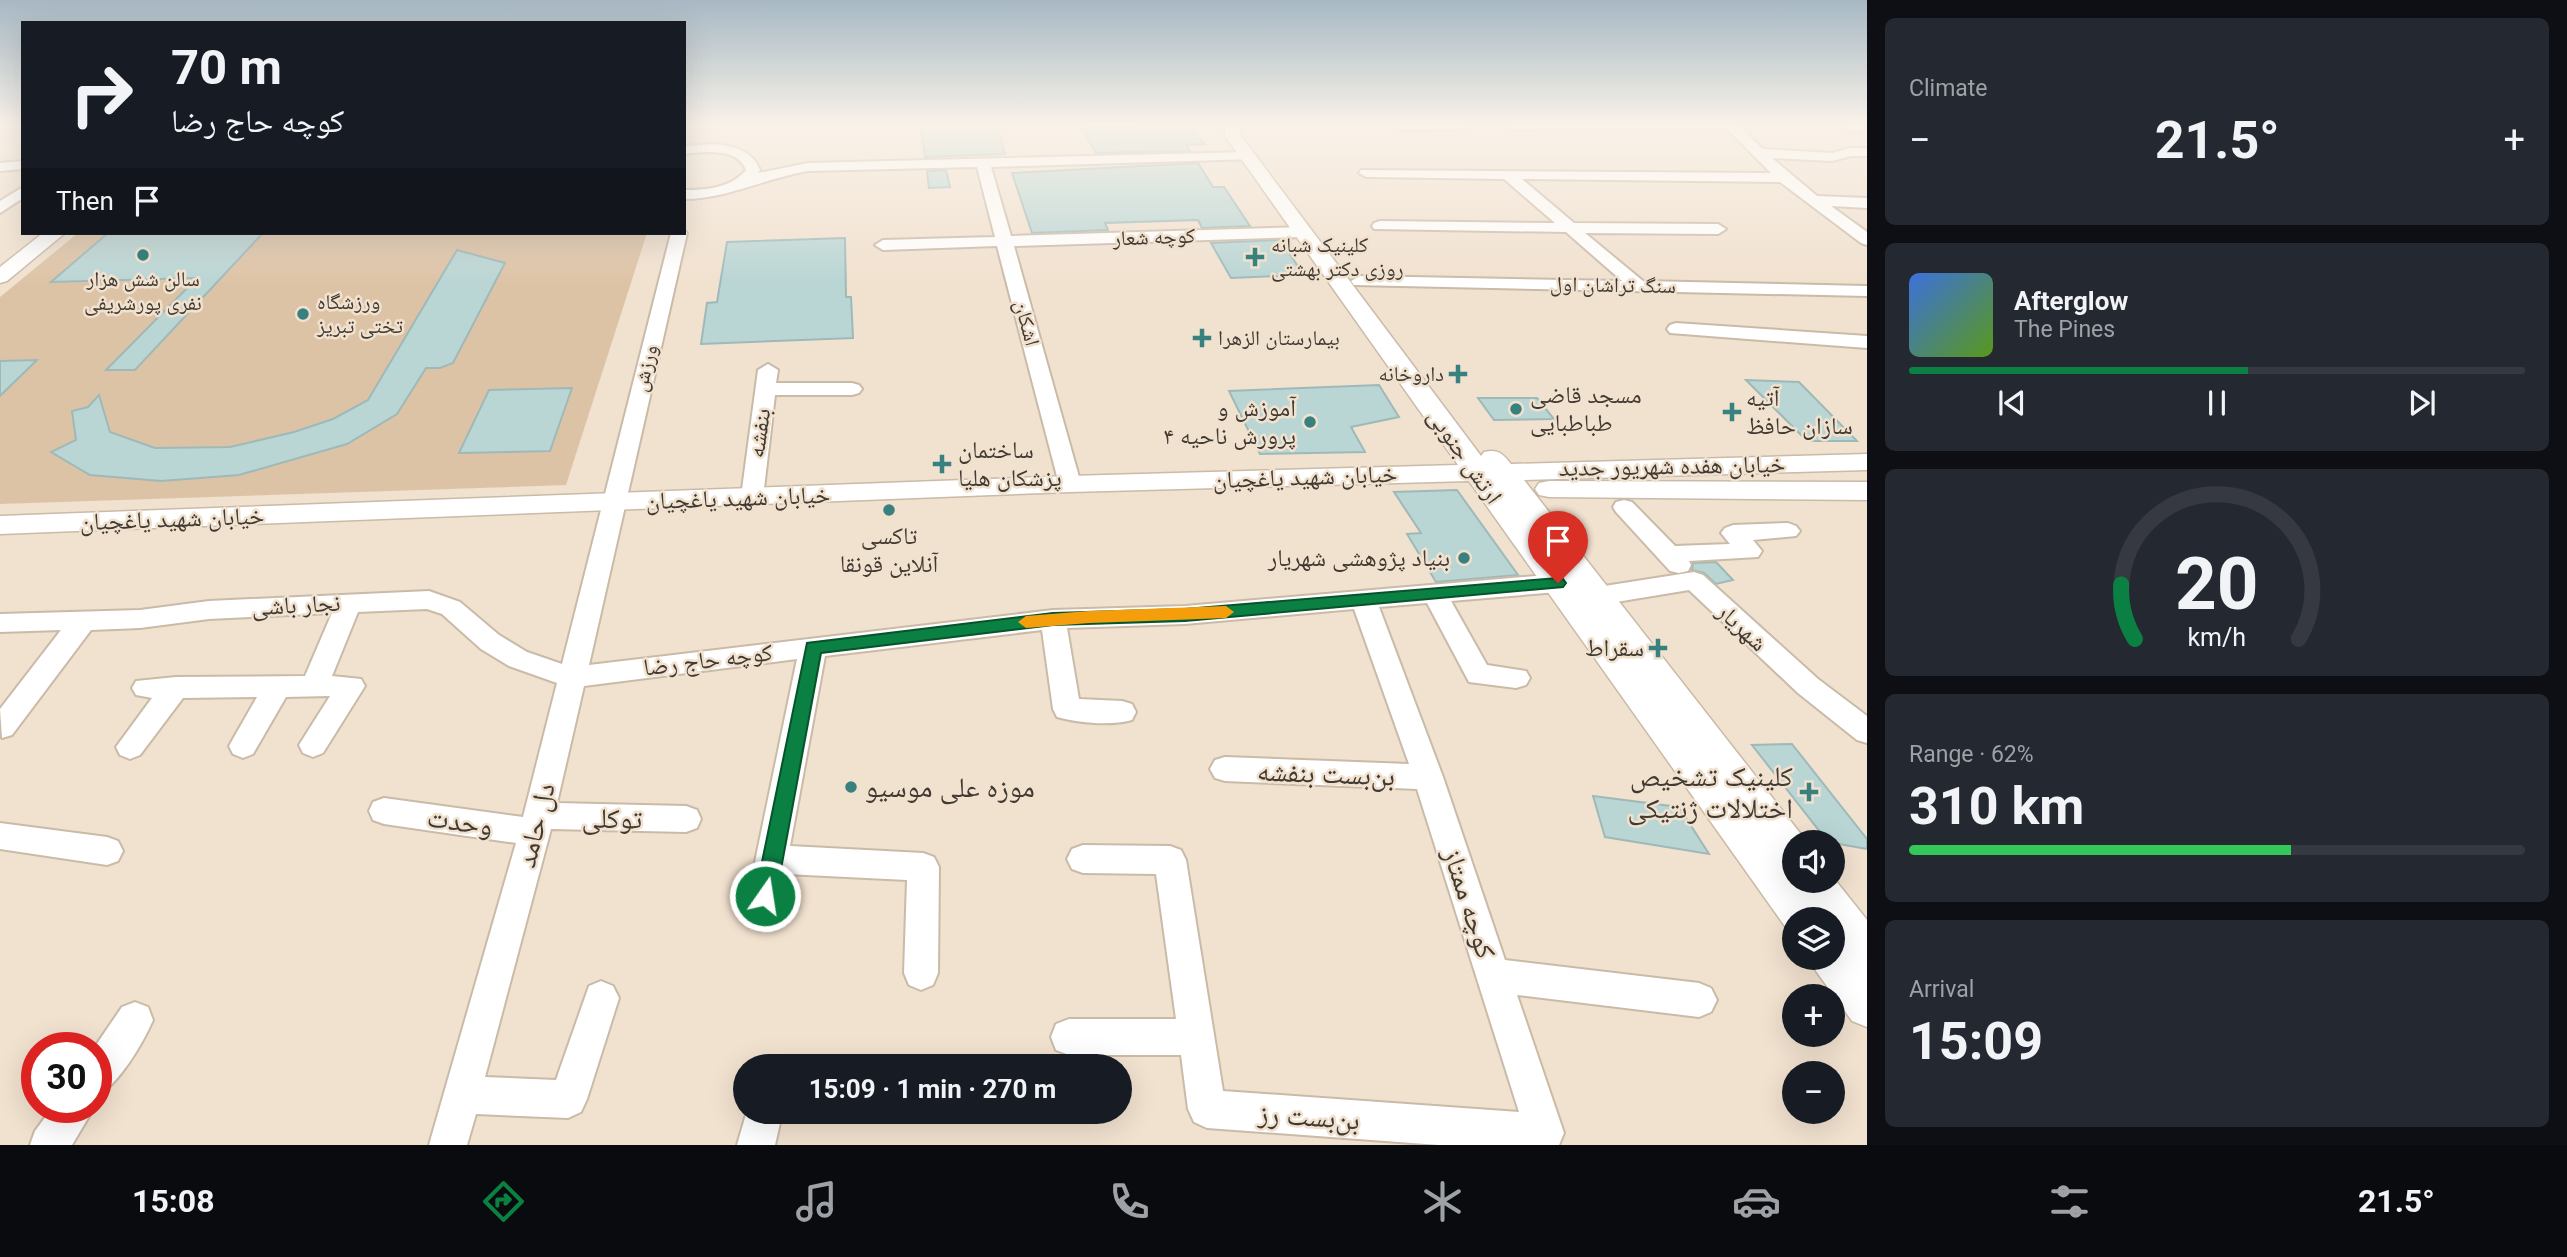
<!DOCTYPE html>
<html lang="en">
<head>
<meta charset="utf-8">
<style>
	body { margin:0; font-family:Roboto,"Noto Naskh Arabic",sans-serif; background:#242831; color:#f1f3f6; height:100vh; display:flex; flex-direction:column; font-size:26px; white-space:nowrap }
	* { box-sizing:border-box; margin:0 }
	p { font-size:23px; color:#9ea1a6 }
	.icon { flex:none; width:38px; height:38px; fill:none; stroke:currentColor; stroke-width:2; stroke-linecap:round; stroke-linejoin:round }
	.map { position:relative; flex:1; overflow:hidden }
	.drawer { display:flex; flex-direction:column; gap:18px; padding:18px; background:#0d0f14; width:700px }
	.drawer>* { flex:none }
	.top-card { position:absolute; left:21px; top:21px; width:665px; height:214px; border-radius:0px; box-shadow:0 7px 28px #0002; background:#171b24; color:#f1f3f6; overflow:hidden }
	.controls { position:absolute; left:1782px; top:830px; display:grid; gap:14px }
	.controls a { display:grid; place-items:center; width:63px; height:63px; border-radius:50%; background:#171b24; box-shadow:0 7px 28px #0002; font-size:35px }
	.speed { position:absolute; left:21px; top:1032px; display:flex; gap:14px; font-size:35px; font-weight:700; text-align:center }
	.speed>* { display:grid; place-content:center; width:91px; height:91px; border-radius:50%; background:#171b24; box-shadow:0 7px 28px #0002; line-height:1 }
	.speed .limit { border:10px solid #d22; background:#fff; color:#111 }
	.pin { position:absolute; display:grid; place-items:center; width:60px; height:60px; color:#fff; margin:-72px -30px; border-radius:50% 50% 50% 0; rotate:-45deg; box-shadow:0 0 7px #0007 }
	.pin .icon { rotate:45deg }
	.me { position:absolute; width:77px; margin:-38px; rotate:13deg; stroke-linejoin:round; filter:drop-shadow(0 0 5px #0008) }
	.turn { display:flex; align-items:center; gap:24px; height:147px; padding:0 35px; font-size:32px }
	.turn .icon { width:91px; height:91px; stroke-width:2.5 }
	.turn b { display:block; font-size:49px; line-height:60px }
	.then { display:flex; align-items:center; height:66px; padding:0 35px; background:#0003; gap:14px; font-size:26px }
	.big { font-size:52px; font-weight:700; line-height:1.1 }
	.drawer .tile { flex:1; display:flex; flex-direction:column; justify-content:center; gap:10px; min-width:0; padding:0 24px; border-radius:10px; background:#242831 }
	.drawer .dial { align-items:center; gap:0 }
	.dial svg { height:182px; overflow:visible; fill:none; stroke:#363941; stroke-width:7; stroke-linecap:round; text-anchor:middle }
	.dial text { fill:#f1f3f6; stroke:none }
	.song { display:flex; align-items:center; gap:21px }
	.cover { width:84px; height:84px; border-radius:10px; background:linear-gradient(135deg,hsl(220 70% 55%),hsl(90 70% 35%)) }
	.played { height:7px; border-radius:4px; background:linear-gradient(90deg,#0b8043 55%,#363941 55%) }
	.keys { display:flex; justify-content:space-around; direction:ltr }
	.heat { display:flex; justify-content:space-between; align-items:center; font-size:38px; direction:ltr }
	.charge { height:10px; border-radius:5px; background:linear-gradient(90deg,#34c759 62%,#363941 0) }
	.trip { position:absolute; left:733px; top:1054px; width:399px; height:70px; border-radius:35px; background:#171b24; box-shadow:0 7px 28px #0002; font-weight:700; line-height:70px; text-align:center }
	.tab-bar { display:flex; height:112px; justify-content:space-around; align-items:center; background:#090b0e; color:#9ea1a6 }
	.tab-bar .icon { width:49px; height:49px }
	.tab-bar .selected { color:#0b8043 }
	.tab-bar b { font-size:32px; color:#f1f3f6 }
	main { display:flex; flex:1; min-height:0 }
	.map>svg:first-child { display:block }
	.green { fill:#ddc3a6 }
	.building { fill:#b9d5d4; stroke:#9eb9b8; stroke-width:2 }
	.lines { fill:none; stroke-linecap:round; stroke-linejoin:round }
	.minor-casing { stroke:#cabaa8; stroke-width:4 }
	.major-casing { stroke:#cabaa8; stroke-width:3 }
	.minor { fill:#fff; fill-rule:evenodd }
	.major { fill:#fff; fill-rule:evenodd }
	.route { fill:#0b8043; stroke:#07532c; stroke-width:2 }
	.slow { fill:#f59e0b }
	.poi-dot { fill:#38817f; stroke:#f1e1cf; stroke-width:2.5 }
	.labels { text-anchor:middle; stroke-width:5; stroke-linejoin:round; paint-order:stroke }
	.far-street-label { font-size:21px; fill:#403a32; stroke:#f1e1cf }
	.far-poi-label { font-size:21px; fill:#403a32; stroke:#f1e1cf; text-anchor:start }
	.poi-label { font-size:24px; fill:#403a32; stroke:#f1e1cf; text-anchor:start }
	.street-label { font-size:24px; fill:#403a32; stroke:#f1e1cf }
	.near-street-label { font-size:28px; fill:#403a32; stroke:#f1e1cf }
	.near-poi-label { font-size:28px; fill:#403a32; stroke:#f1e1cf; text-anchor:end }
</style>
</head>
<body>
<main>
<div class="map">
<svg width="1867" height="1145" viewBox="0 0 1867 1145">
	<rect width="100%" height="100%" fill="#f1e1cf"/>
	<path class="green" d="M78,233H647L566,485L0,504V297Z"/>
	<g class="building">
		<path d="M920,124H936L938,131L998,129L1005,154L925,157Z"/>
		<path d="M1189,125L1205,144L1186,145L1190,151L1096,153L1082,128Z"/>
		<path d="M1198,163L1213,187H1224L1250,226L1202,228L1198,220L1105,223L1108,230L1032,233L1012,173Z"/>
		<path d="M946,170L950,187L929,188L927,171Z"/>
		<path d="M108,233H263L135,370H106L197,278L51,282Z"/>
		<path d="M845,238L846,297H851L853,338L701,344L707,303L717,302L727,242Z"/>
		<path d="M1280,240L1304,275L1231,278L1211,243Z"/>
		<path d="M457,250L505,263L453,363L440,368H426L397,414L347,444L239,475L161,481L90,475L51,452L76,440L72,411L88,407L99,395L110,432L155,448L230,447L294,432L333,419L368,400Z"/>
		<path d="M37,360L0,396V361Z"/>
		<path d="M1746,380L1799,382L1857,441H1807Z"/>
		<path d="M1379,385L1399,417L1351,427L1365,452L1260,454L1229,391Z"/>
		<path d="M572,388L550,451L459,453L489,390Z"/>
		<path d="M1478,398H1537L1554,419L1494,420Z"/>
		<path d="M1457,490L1518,575L1436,582L1407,534L1421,533L1394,492Z"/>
		<path d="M1716,562L1733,580L1716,584L1704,573L1692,570L1693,563Z"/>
		<path d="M1792,744L1867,839V849L1828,842L1752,745Z"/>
		<path d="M1593,796L1679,807L1709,854L1605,837Z"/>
	</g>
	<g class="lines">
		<defs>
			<g id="minor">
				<path d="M1390,124H1468L1469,125L1462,129L1399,130Z"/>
				<path d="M1509,124H1737L1763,149L1832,153L1850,148H1867V156H1851L1832,161L1772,158L1817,196L1867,198V208L1831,206L1867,232V245L1861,243L1780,182L1522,179L1574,223L1718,224L1726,229L1718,234L1585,233L1643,281L1867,286V296L1354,285L1351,281L1360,276L1622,281L1566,232L1374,229L1372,226L1374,223L1380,221L1555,223L1504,179L1366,177L1359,173L1361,170L1771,173L1726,128L1515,129L1510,128Z"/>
				<path d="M1848,124H1867V131L1848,130Z"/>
				<path d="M713,144C734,146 752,150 760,170L758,173L808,163L1248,152L1253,153V159L991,167L1011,236L1304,227L1312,232L1304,237L1014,246L1081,484L1078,489H1062L1059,484L997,246L883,250L875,245L883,240L995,237L977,167L808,171C766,178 727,199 684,199V190C707,190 731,188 746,170C737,147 704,152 684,154V146Z"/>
				<path d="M23,161V169L0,171V163Z"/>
				<path d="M23,187V198L0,213V201Z"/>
				<path d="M684,230L687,233L589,665L1053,610L1185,606L1558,574L1567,577L1570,583L1567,589L1558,592L1451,601L1487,665L1526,671L1530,678L1526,685L1516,688L1469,682L1427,603L1379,607L1443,777L1505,960L1699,983L1711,988L1717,1000L1711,1012L1699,1017L1517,995L1564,1133L1559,1145H1439L1207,1128L1194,1122L1188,1109L1181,1055H1069L1056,1050L1051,1037L1056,1024L1069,1019H1176L1156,874L1083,873L1072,869L1067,859L1072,849L1083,845L1170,846L1181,850L1186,860L1223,1091L1519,1112L1417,789L1225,781L1215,778L1210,769L1215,760L1225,757L1409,764L1354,609L1185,624L1067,628L1079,699L1122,701L1132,704L1136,712L1132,720C1111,726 1078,723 1057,717L1053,709L1042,630L825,656L790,846L923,853L934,857L939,867L938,973L933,985L921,990L909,985L904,973L907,880L785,874L778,915L773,926L761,930L749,926L744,915L797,659L584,686L557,803L686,806L697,810L701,819L697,828L686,832L551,829L485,1077L556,1080L589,986L601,981L613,986L619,998L587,1099L581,1112L568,1118L476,1114L467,1145H429L516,843L384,824L373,820L369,811L373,802L384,798L523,817L557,683L509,666L481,649L442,614L427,609L358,612L332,676L361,679L365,686L323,753L313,757L303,753L299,745L330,696L286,697L253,754L243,758L233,754L229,746L257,697L183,698L140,755L130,759L120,755L116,747L152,698L136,695L132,688L136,681L176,677L305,676L332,613L209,619L140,628L91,630L12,735L2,738L0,709L61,630L0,632V614L140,610L209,601L429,591L460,602L499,635L527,652L562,664L671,233H684Z"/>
				<path d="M1676,323L1867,336V348L1670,333L1667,329L1670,325Z"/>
				<path d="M768,364L778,370L776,383H852L859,385L862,389L859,393L852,395H775L763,497L760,502H744L741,497L758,370Z"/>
				<path d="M1624,500L1632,502L1675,546L1730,544L1721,533L1725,528L1733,525L1788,523L1796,526L1800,531L1796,536L1753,540L1762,551L1758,557L1689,561L1691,565L1688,571L1679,573L1670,571L1616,512L1613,507L1616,502Z"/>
				<path d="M1694,572L1703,575L1818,679L1867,716V743L1857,740L1798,693L1689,590L1598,605L1589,602L1585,596L1589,590L1598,587Z"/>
				<path d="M0,823L107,837L118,841L123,851L118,861L107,865L0,849Z"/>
				<path d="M135,1002L148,1007L153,1020C143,1043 118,1086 96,1096V1048H94L122,1007Z"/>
				<path d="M52,1108H94L72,1145H30L35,1131Z"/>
				<path d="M747,1111H775L780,1123L775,1145H737Z"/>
			</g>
			<g id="major">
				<path d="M1226,124H1238L1241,136L1481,456L1484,452C1498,449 1502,453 1511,464L1867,454V470L1524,480L1807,842H1794V872L1791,871L1794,880H1832V876L1867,920V1027L1852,1021L1816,971L1810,957H1832V919H1794V934L1789,932L1469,481L1070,492L0,534V516L1070,476L1458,465L1225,136Z"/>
				<path d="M43,233H65L7,281L0,283V267Z"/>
				<path d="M1549,481L1867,482V500L1549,497L1539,495L1535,489L1539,483Z"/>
			</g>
		</defs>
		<use href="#minor" class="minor-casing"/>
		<use href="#major" class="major-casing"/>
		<use href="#minor" class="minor"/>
		<use href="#major" class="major"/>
	</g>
	<linearGradient id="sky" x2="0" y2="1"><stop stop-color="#a7b8c3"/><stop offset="0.44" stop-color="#f9f2e9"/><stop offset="1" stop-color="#f9f2e9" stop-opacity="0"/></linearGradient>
	<rect width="1867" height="284" fill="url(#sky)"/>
	<path class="route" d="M1558,578L1563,579L1566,583L1563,587L1185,621L1053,625L821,653L776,896L773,903L765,906L758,903L755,896L807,643L1053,613L1185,609Z"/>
	<path class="slow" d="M1226,606L1234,612L1226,618L1089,623L1026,628L1018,622L1026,616L1089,611Z"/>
	<g class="poi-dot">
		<circle cx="143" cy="255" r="7"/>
		<path d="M1251.5 246.5h7v7h7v7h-7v7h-7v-7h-7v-7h7z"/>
		<circle cx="303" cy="314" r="7"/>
		<path d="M1198.5 327.5h7v7h7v7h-7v7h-7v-7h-7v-7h7z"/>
		<path d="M1454.5 363.5h7v7h7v7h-7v7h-7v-7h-7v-7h7z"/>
		<circle cx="1516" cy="409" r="7"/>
		<path d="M1728.5 401.5h7v7h7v7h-7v7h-7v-7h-7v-7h7z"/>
		<circle cx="1310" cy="422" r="7"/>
		<path d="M938.5 453.5h7v7h7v7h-7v7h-7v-7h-7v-7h7z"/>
		<circle cx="889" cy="510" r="7"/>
		<circle cx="1464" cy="558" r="7"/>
		<path d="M1654.5 637.5h7v7h7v7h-7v7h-7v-7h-7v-7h7z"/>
		<circle cx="851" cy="787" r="7"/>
		<path d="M1805.5 781.5h7v7h7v7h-7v7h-7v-7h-7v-7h7z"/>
	</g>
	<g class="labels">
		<g class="far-street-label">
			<text transform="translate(1154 237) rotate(-2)" y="7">کوچه شعار</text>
			<text transform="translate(1613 285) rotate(1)" y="7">سنگ تراشان اول</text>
			<text transform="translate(1027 323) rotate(75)" y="7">اشکان</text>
			<text transform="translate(645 368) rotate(-76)" y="7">ورزش</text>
		</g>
		<g class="far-poi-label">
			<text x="1271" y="252">کلینیک شبانه<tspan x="1271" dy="24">روزی دکتر بهشتی</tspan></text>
			<text x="143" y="286" text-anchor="middle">سالن شش هزار<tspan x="143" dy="24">نفری پورشریفی</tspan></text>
			<text x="317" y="309">ورزشگاه<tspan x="317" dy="24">تختی تبریز</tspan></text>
			<text x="1218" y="345">بیمارستان الزهرا</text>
			<text x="1444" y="381" text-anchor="end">داروخانه</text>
		</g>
		<g class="poi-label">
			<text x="1530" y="403">مسجد قاضی<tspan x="1530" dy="28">طباطبایی</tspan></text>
			<text x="1746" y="406">آتیه<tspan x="1746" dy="28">سازان حافظ</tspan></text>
			<text x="1296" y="416" text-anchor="end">آموزش و<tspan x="1296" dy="28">پرورش ناحیه ۴</tspan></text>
			<text x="958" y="458">ساختمان<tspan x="958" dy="28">پزشکان هلیا</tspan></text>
			<text x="889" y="544" text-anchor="middle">تاکسی<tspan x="889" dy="28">آنلاین قونقا</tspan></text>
			<text x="1450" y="566" text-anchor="end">بنیاد پژوهشی شهریار</text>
			<text x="1644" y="656" text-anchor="end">سقراط</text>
		</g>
		<g class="street-label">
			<text transform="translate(759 433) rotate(-82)" y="8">بنفشه</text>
			<text transform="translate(1465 456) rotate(55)" y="8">ارتش جنوبی</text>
			<text transform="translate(1672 466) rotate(-1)" y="8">خیابان هفده شهریور جدید</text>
			<text transform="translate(1305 477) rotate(-2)" y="8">خیابان شهید یاغچیان</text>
			<text transform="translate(738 498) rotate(-2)" y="8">خیابان شهید یاغچیان</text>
			<text transform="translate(172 519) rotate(-2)" y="8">خیابان شهید یاغچیان</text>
			<text transform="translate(296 605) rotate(-3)" y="8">نجار باشی</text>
			<text transform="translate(1742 627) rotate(43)" y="8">شهریار</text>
			<text transform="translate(708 660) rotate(-7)" y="8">کوچه حاج رضا</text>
		</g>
		<g class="near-street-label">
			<text transform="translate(1326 773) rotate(2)" y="10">بن‌بست بنفشه</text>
			<text transform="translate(612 818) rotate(1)" y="10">توکلی</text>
			<text transform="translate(460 821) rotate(8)" y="10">وحدت</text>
			<text transform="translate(535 825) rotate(-76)" y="10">دل حامد</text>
			<text transform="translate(1470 903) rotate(72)" y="10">کوچه ممتاز</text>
			<text transform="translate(1309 1116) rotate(4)" y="10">بن‌بست رز</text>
		</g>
		<g class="near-poi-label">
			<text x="1793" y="786">کلینیک تشخیص<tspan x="1793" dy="32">اختلالات ژنتیکی</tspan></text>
			<text x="865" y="797" text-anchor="start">موزه علی موسیو</text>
		</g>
	</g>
</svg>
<div class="controls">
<a><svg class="icon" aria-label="sound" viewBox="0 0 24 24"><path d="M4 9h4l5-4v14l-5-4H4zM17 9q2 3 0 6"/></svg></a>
<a><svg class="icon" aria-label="layers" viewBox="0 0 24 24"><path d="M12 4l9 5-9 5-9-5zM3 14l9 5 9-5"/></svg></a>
<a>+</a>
<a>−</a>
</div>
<div class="speed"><div class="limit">30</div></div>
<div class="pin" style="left:1558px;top:583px;background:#d93025"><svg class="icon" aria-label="arrive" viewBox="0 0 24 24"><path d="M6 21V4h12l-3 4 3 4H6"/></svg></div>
<svg class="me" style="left:765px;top:896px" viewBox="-20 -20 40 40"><circle r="17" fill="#0b8043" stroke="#fff" stroke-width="3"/><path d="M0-11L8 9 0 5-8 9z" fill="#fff"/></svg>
<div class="trip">15:09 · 1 min · 270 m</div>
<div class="top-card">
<div class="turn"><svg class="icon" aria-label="right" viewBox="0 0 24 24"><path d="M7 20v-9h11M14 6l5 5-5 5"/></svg><div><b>70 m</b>کوچه حاج رضا</div></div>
<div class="then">Then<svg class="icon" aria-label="arrive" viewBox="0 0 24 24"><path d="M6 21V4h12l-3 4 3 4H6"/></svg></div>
</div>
</div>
<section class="drawer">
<div class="tile"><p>Climate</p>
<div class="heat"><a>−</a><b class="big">21.5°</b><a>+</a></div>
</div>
<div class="tile">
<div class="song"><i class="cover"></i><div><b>Afterglow</b><p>The Pines</p></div></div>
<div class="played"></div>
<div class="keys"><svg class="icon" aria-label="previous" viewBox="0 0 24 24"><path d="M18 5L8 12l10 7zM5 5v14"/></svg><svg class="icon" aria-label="pause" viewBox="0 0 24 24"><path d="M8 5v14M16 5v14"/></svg><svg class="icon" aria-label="next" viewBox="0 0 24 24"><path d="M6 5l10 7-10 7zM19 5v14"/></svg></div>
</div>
<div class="tile dial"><svg viewBox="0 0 100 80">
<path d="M14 69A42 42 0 1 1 86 69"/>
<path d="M14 69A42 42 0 0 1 8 45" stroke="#0b8043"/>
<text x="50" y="56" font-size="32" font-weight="700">20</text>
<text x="50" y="72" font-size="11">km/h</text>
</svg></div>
<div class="tile"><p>Range · 62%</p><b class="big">310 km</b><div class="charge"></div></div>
<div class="tile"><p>Arrival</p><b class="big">15:09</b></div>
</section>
</main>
<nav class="tab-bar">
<b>15:08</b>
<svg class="icon selected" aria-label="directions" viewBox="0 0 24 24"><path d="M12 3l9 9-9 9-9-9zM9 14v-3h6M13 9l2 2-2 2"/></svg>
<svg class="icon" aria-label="music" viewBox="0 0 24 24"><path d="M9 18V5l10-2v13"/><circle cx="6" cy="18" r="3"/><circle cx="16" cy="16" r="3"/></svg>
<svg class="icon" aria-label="phone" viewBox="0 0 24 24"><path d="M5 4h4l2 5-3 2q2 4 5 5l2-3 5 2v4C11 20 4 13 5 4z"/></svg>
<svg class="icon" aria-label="climate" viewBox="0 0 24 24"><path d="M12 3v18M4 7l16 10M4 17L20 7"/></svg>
<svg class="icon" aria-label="car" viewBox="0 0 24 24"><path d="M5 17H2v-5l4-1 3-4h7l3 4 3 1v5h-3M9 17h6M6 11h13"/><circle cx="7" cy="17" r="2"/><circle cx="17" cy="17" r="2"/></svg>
<svg class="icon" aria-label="filters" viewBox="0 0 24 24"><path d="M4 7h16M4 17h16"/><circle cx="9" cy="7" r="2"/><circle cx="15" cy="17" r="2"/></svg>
<b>21.5°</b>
</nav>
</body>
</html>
